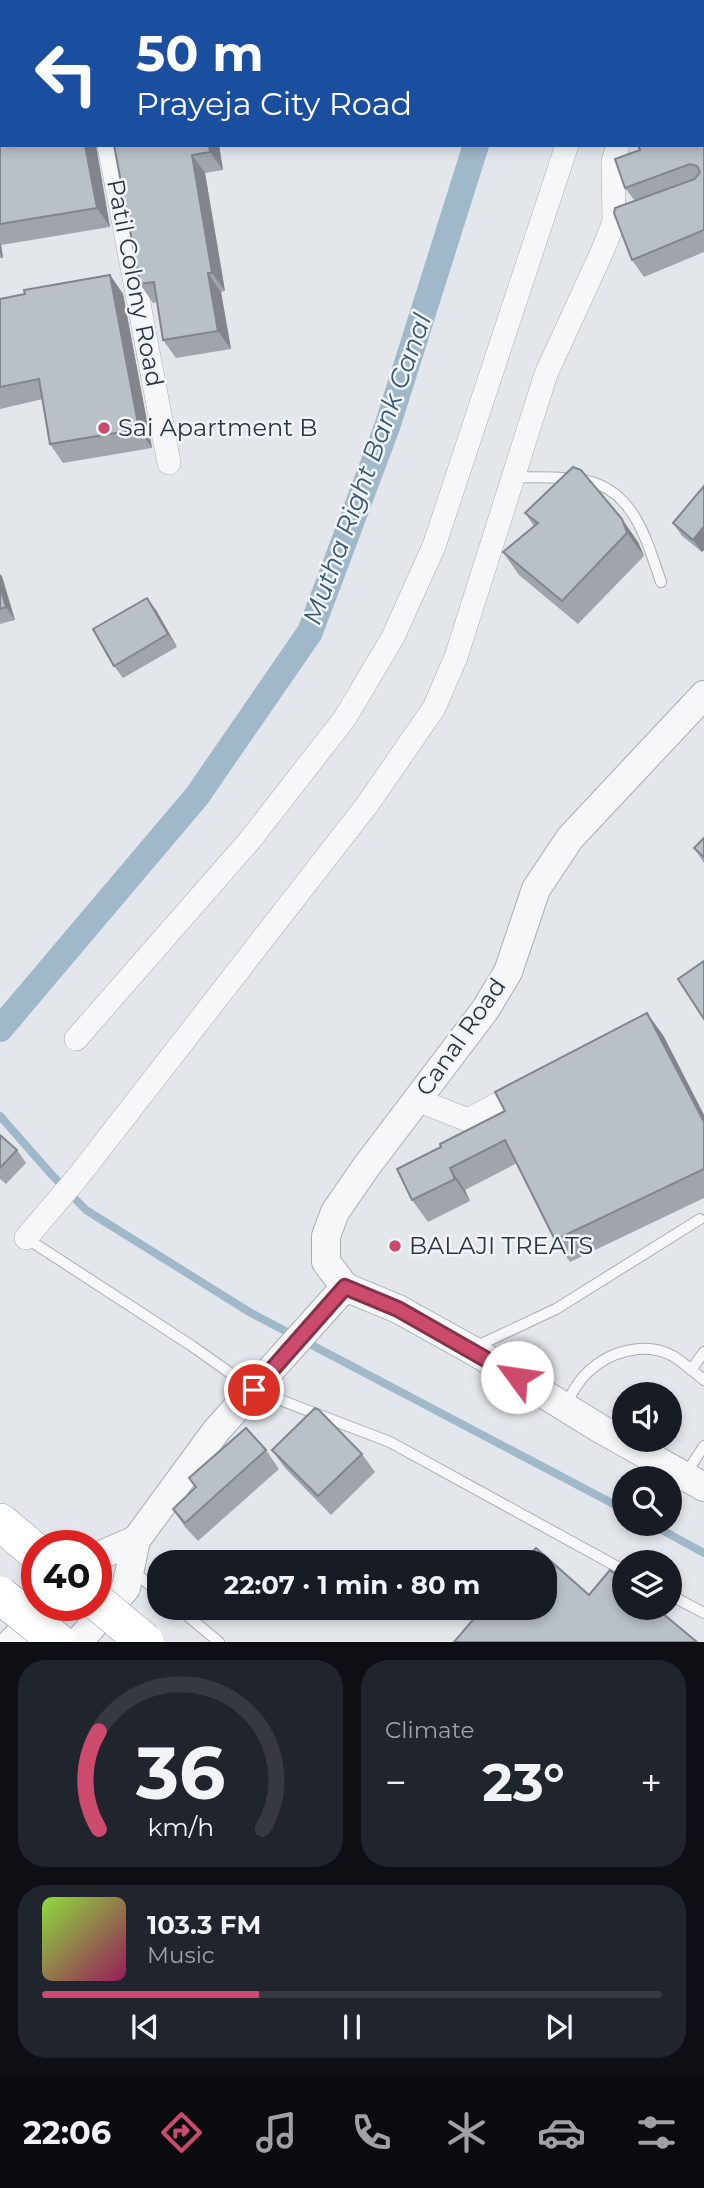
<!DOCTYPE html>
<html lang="en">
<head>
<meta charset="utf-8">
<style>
	body { margin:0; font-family:Montserrat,sans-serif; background:#20242c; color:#f1f3f6; height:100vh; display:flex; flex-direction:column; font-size:26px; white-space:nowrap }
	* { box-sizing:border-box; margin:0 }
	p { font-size:23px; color:#9ea1a6 }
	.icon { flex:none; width:38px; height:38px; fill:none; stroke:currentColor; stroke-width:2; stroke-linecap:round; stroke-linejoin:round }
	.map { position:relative; height:1642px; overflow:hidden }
	.side { display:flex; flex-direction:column; gap:18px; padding:18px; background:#0d0f14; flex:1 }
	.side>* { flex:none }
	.guide { position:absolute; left:0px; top:0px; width:705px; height:147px; box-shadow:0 4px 10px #0003; background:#1a4fa0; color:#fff; overflow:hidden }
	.buttons { position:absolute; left:612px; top:1382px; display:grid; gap:14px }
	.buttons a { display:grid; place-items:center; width:70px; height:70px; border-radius:50%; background:#171b24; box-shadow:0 4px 10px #0003; font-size:35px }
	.speed { position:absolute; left:21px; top:1530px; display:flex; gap:14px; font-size:35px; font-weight:700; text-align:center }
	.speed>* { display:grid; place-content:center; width:91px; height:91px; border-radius:50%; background:#171b24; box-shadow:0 4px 10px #0003; line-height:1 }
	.speed .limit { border:10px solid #d22; background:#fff; color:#111 }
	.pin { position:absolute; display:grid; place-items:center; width:60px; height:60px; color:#fff; margin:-30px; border:4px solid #fff; border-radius:50%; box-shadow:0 2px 7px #0007 }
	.me { position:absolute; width:77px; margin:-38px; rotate:301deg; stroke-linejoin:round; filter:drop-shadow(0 0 5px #0008) }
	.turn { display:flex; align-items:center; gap:24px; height:147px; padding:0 21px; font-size:32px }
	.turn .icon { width:91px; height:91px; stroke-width:2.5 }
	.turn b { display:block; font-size:49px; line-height:60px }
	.big { font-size:52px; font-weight:700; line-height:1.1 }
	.side .tile { flex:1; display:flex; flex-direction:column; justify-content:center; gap:10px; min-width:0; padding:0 24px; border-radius:28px; background:#20242c }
	.side .dial { align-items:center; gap:0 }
	.dial svg { height:182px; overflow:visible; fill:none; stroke:#363941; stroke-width:7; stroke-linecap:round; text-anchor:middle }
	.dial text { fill:#f1f3f6; stroke:none }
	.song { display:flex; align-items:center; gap:21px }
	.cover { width:84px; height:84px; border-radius:10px; background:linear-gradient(135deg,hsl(90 70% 55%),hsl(330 70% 35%)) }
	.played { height:7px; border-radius:4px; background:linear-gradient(90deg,#cc4b6d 35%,#363941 35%) }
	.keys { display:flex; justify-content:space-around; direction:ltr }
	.heat { display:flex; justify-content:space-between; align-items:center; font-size:38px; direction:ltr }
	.side .tiles { flex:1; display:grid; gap:18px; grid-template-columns:1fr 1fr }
	.tile:last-child { grid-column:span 2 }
	.trip { position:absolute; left:147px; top:1550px; width:410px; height:70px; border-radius:28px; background:#171b24; box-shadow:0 4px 10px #0003; font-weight:700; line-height:70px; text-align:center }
	.dock { display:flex; height:112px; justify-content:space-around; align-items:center; background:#090b0e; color:#9ea1a6 }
	.dock .icon { width:49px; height:49px }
	.dock .current { color:#cc4b6d }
	.dock b { font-size:32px; color:#f1f3f6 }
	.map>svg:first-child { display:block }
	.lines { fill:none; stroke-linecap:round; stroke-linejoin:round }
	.stream { stroke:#9fb8ca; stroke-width:8 }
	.canal { stroke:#9fb8ca; stroke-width:26 }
	.service-casing { stroke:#a8aeb5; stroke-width:12 }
	.minor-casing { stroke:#a8aeb5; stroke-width:24 }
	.tertiary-casing { stroke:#a8aeb5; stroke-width:30 }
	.trunk-casing { stroke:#8a96a1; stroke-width:38 }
	.service { stroke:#f5f7f9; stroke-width:10 }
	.minor { stroke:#f5f7f9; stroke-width:23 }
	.tertiary { stroke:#f5f7f9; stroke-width:28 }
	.trunk { stroke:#fff; stroke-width:37 }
	.trunk-bridge-casing { stroke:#8a96a1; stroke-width:38; stroke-linecap:butt }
	.trunk-bridge { stroke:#fff; stroke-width:37 }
	.wall { fill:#a0a5ac }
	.shaded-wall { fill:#82868c }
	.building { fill:#bac0c8; stroke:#82868c; stroke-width:2 }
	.route-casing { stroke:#853147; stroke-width:18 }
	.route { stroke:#cc4b6d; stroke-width:12 }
	.poi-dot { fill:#cc4b6d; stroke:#f2f5f8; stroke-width:2.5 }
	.labels { text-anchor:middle; stroke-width:5; stroke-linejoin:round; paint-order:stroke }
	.street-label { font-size:24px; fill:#2b3643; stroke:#f2f5f8 }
	.poi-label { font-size:24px; fill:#2b3643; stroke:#f2f5f8; text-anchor:start }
	.water-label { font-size:26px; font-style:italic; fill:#355976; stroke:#f2f5f8 }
</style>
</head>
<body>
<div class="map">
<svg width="704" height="1642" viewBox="0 0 704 1642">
	<rect width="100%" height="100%" fill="#e3e7eb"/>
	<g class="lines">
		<g class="stream">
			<path d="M0,1116L51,1174L86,1210L251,1313L625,1510"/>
			<path d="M651,1524L704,1553"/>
		</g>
		<g class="canal">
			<path d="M521,2L522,0"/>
			<path d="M0,1029L197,796L310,632L387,427L476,145"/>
		</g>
		<defs>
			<g id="service">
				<path d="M512,477C536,478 564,476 588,481C635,492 647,542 661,582"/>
				<path d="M26,1238L192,1346L254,1390L390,1442L625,1571"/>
				<path d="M475,1347L556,1309L700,1219"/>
				<path d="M691,1370L704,1352"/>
				<path d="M565,1404C572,1394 578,1381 587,1373C609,1351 646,1341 673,1356C684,1363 694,1372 704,1380"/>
				<path d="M685,1475L704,1446"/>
				<path d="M132,1570L159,1593"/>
				<path d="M670,1595L704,1613"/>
				<path d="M178,1608L219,1642"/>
			</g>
			<g id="minor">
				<path d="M0,0L19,2"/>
				<path d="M124,2H131"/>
				<path d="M613,2L614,0"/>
				<path d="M704,2V1"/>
				<path d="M109,145L169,463"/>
				<path d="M76,1039L250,840L345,718L393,637L434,546L567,145"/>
				<path d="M417,1100L468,1120L528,1088"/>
				<path d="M26,1238L77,1178L367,805L434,708L456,657L546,374L602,252L614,222L613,162L618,145"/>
			</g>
			<g id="tertiary">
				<path d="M345,1287L326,1262V1236L335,1212L366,1167L485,1010L508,972L536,889L570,838L704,695"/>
				<path d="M96,1557L136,1540"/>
				<path d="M12,1642L48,1605"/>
				<path d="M78,1642L126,1588L136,1540L216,1431L345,1287L398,1309L479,1354L599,1428L704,1487"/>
			</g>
			<path id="trunk" d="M0,1522L37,1553"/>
		</defs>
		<use href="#service" class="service-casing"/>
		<use href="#minor" class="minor-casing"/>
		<use href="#tertiary" class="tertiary-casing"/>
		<use href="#trunk" class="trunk-casing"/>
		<use href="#service" class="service"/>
		<use href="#minor" class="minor"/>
		<use href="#tertiary" class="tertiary"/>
		<use href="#trunk" class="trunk"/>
		<defs>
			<g id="trunk-bridge">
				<path d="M0,1595L58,1642"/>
				<path d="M96,1601L145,1642"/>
			</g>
		</defs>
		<use href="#trunk-bridge" class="trunk-bridge-casing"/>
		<use href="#trunk-bridge" class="trunk-bridge"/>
	</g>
	<g class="wall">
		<path d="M226,0H380V2H227Z"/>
		<path d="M0,30L2,145L95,147L110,227L1,245L3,258H0Z"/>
		<path d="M704,44V252L644,277L632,260L635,201L625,188L640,150Z"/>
		<path d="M114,145H219L223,170L205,173L225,291L221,292L231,349L176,358L163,340L157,302L153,303L140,284Z"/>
		<path d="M110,275L123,294L152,448L63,463L50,444L43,399L0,409V299Z"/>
		<path d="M704,486V550L702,552L682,536L673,523Z"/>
		<path d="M525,513L622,519L638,542L644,556L578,624L519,575L503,552L534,526Z"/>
		<path d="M0,574L15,620L0,624Z"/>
		<path d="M156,610L177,647L123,678L114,666Z"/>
		<path d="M704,838V863L694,848Z"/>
		<path d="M663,1035L704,1115V1198L570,1262L555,1240L517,1163L465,1190L470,1201L428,1222L412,1200L397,1169Z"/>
		<path d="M0,1135L17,1150L26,1163L6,1184L0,1179Z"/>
		<path d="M266,1450L279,1469L198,1541L185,1527L173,1509L195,1488L189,1478Z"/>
		<path d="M272,1450L362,1454L375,1472L331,1515L285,1468Z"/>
	</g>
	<g class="shaded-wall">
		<path d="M355,0H380V2H354Z"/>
		<path d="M85,145H96L110,227L97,208Z"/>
		<path d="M209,145H219L223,170L210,152Z"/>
		<path d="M192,155L205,173L225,291L212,273Z"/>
		<path d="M0,243L1,245L3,258L0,253Z"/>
		<path d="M208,273L221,292L231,349L218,331Z"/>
		<path d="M110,275L123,294L152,448L139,429Z"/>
		<path d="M622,519L638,542L644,556L627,533Z"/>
		<path d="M704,526V550L702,552L693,540Z"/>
		<path d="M0,574L2,576L15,620L6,607L0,587Z"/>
		<path d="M147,598L156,610L177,647L168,634Z"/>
		<path d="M647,1013L663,1035L704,1115V1122Z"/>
		<path d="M450,1168L465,1190L470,1201L455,1179Z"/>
	</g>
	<g class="building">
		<path d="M261,0H355L354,2H265Z"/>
		<path d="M0,30L2,39V145H85L97,208L0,224Z"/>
		<path d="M704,44V230L632,260L614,213L615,208L695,179L700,172L697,166L690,164L625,188L615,159L640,150L638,145H704Z"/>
		<path d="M114,145H209L210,152L192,155L212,273H208L218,331L163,340L154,282L140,284Z"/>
		<path d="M110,275L139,429L50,444L39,379L0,387V299L25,294L24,290Z"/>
		<path d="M573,467L581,470L622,519L627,533L562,601L503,552L538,523L525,513Z"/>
		<path d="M704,486V526L693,540L673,523Z"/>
		<path d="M0,587L6,607L0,609Z"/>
		<path d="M147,598L168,634L114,666L93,629Z"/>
		<path d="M704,838V857L694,848Z"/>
		<path d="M704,961V1019L678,979Z"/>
		<path d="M647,1013L704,1122V1169L555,1240L505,1140L450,1168L455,1179L412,1200L397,1169L441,1147L440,1144L505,1111L495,1092Z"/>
		<path d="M0,1135L17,1150L0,1168Z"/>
		<path d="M315,1408L319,1410L362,1454L318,1496L272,1450Z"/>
		<path d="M246,1428L266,1450L185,1523L173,1509L196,1487L189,1478Z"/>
		<path d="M536,1548L589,1595L610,1570L625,1583V1608H656L697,1642H454L483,1608H544V1563H523Z"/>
	</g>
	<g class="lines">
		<defs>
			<path id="route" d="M254,1390L345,1287L398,1309L517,1377"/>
		</defs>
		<use href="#route" class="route-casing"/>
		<use href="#route" class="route"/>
	</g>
	<g class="poi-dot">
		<circle cx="104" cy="428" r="7"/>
		<circle cx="395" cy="1246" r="7"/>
	</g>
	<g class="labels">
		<g class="street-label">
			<text transform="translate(135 283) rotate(79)" y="8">Patil Colony Road</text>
			<text transform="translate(461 1037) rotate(-55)" y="8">Canal Road</text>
		</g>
		<g class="poi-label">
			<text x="118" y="436">Sai Apartment B</text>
			<text x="409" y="1254">BALAJI TREATS</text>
		</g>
		<g class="water-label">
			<text transform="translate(367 469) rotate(-70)" y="9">Mutha Right Bank Canal</text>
		</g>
	</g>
</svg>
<div class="buttons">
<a><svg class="icon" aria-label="sound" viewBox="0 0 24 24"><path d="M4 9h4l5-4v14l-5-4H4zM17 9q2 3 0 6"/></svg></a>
<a><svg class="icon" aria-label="search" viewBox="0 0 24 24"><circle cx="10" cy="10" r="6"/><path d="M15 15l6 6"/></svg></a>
<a><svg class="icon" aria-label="layers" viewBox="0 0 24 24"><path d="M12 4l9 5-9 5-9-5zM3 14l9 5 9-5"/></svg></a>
</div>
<div class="speed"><div class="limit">40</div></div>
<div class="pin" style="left:254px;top:1390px;background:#d93025"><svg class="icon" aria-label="arrive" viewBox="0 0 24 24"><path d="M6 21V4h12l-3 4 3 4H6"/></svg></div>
<svg class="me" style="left:517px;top:1377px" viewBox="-20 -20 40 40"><circle r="19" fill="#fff"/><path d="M0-13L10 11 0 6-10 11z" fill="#cc4b6d"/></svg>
<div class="trip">22:07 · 1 min · 80 m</div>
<div class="guide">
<div class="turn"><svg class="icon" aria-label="left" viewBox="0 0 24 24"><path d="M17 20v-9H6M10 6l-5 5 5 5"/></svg><div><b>50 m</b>Prayeja City Road</div></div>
</div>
</div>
<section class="side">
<div class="tiles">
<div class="tile dial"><svg viewBox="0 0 100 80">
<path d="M14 69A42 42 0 1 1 86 69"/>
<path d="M14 69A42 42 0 0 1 14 26" stroke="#cc4b6d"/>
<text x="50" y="56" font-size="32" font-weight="700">36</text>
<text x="50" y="72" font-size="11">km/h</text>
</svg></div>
<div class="tile"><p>Climate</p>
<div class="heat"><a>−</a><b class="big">23°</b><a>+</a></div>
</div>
<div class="tile">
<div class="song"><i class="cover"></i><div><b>103.3 FM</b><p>Music</p></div></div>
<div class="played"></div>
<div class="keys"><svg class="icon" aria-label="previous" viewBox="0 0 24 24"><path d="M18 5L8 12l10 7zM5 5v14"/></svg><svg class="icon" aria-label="pause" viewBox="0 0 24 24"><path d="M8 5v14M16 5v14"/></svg><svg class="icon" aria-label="next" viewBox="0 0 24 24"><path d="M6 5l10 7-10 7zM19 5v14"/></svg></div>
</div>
</div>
</section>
<nav class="dock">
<b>22:06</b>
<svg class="icon current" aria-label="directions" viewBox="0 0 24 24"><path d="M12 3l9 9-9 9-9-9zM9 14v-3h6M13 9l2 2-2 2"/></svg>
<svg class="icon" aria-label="music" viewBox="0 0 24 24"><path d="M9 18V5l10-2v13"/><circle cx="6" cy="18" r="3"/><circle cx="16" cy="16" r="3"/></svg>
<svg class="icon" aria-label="phone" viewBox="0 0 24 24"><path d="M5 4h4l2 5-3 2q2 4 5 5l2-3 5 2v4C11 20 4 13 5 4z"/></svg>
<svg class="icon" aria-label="climate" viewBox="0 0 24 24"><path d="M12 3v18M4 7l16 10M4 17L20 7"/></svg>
<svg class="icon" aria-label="car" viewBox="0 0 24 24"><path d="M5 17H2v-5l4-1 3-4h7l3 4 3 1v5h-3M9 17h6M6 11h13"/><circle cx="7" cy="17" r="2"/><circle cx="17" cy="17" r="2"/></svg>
<svg class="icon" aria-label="filters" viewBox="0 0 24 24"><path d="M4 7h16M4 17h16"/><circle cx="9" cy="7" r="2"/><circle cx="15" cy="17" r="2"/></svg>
</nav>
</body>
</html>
